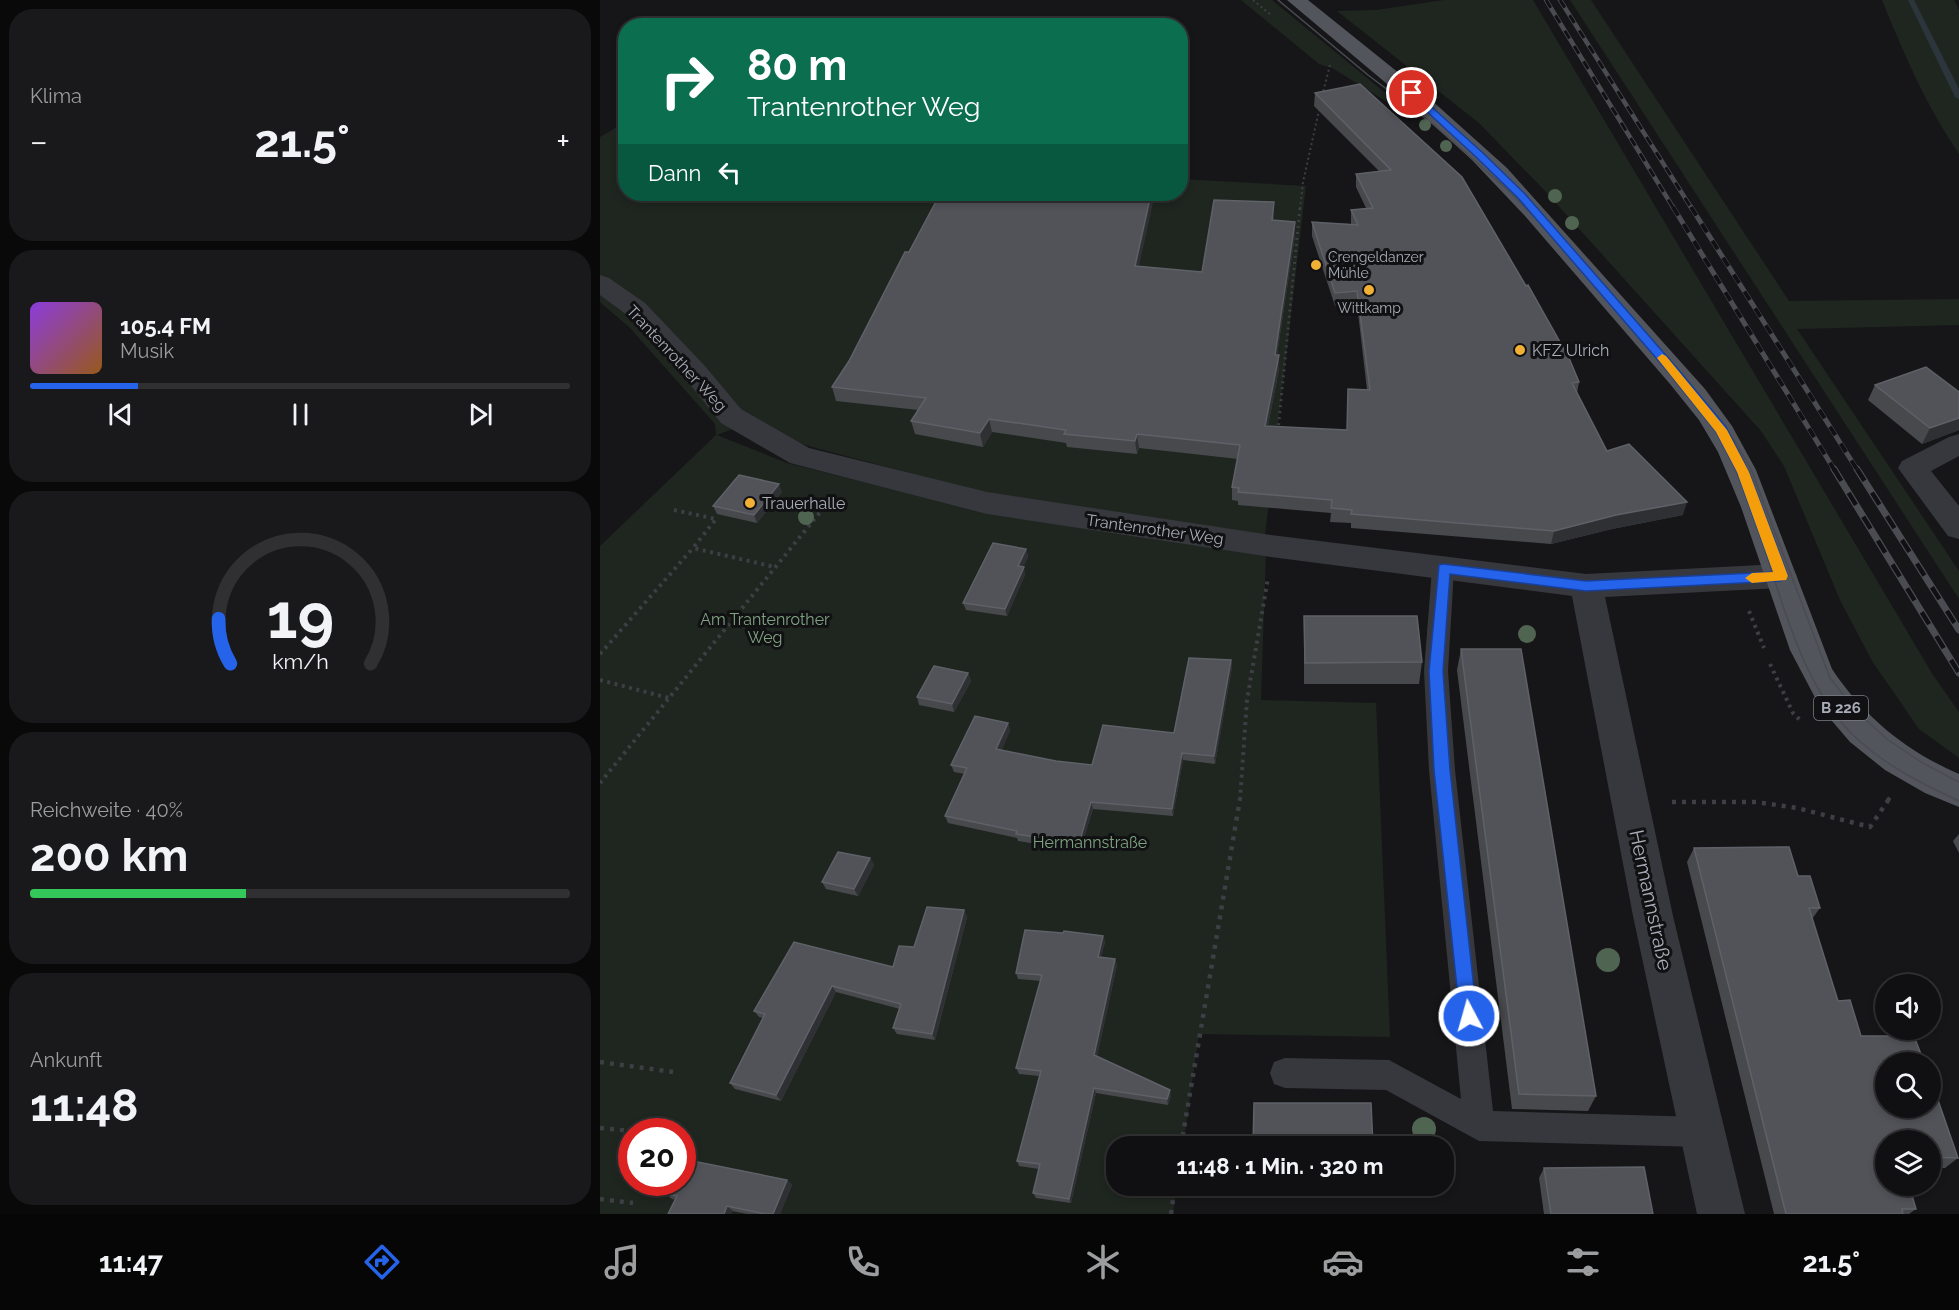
<!DOCTYPE html>
<html lang="de">
<head>
<meta charset="utf-8">
<style>
	body { margin:0; font-family:Raleway,sans-serif; background:#19191b; color:#f1f3f6; height:100vh; display:flex; flex-direction:column; font-size:22px; white-space:nowrap }
	* { box-sizing:border-box; margin:0 }
	p { font-size:20px; color:#9c9d9f }
	.icon { flex:none; width:33px; height:33px; fill:none; stroke:currentColor; stroke-width:2; stroke-linecap:round; stroke-linejoin:round }
	.map { position:relative; flex:1; overflow:hidden }
	.panel { display:flex; flex-direction:column; gap:9px; padding:9px; background:#09090a; width:600px }
	.panel>* { flex:none }
	.banner { position:absolute; left:18px; top:18px; width:570px; height:183px; border-radius:24px; box-shadow:0 3px 9px #0003,0 0 0 2px #303032; background:#0b6e4f; color:#fff; overflow:hidden }
	.tools { position:absolute; left:1275px; top:974px; display:grid; gap:12px }
	.tools a { display:grid; place-items:center; width:66px; height:66px; border-radius:50%; background:#101012; box-shadow:0 3px 9px #0003,0 0 0 2px #303032; font-size:30px }
	.speed { position:absolute; left:18px; top:1118px; display:flex; gap:12px; font-size:30px; font-weight:700; text-align:center }
	.speed>* { display:grid; place-content:center; width:78px; height:78px; border-radius:50%; background:#101012; box-shadow:0 3px 9px #0003,0 0 0 2px #303032; line-height:1 }
	.speed .limit { border:9px solid #d22; background:#fff; color:#111 }
	.pin { position:absolute; display:grid; place-items:center; width:51px; height:51px; color:#fff; margin:-26px; border:3px solid #fff; border-radius:50%; box-shadow:0 2px 6px #0007 }
	.me { position:absolute; width:66px; margin:-33px; rotate:354deg; stroke-linejoin:round; filter:drop-shadow(0 0 4px #0008) }
	.turn { display:flex; align-items:center; gap:21px; height:126px; padding:0 30px; font-size:27px }
	.turn .icon { width:78px; height:78px; stroke-width:2.5 }
	.turn b { display:block; font-size:42px; line-height:51px }
	.then { display:flex; align-items:center; height:57px; padding:0 30px; background:#0003; gap:12px; font-size:22px }
	.big { font-size:45px; font-weight:700; line-height:1.1 }
	.panel .widget { flex:1; display:flex; flex-direction:column; justify-content:center; gap:9px; min-width:0; padding:0 21px; border-radius:24px; background:#19191b }
	.panel .dial { align-items:center; gap:0 }
	.dial svg { height:156px; overflow:visible; fill:none; stroke:#303032; stroke-width:7; stroke-linecap:round; text-anchor:middle }
	.dial text { fill:#f1f3f6; stroke:none }
	.song { display:flex; align-items:center; gap:18px }
	.cover { width:72px; height:72px; border-radius:9px; background:linear-gradient(135deg,hsl(270 70% 55%),hsl(30 70% 35%)) }
	.played { height:6px; border-radius:3px; background:linear-gradient(90deg,#2563eb 20%,#303032 20%) }
	.keys { display:flex; justify-content:space-around; direction:ltr }
	.heat { display:flex; justify-content:space-between; align-items:center; font-size:33px; direction:ltr }
	.charge { height:9px; border-radius:4px; background:linear-gradient(90deg,#34c759 40%,#303032 0) }
	.trip { position:absolute; left:506px; top:1136px; width:348px; height:60px; border-radius:24px; background:#101012; box-shadow:0 3px 9px #0003,0 0 0 2px #303032; font-weight:700; line-height:60px; text-align:center }
	.menu { display:flex; height:96px; justify-content:space-around; align-items:center; background:#060607; color:#9c9d9f }
	.menu .icon { width:42px; height:42px }
	.menu .current { color:#2563eb }
	.menu b { font-size:27px; color:#f1f3f6 }
	main { display:flex; flex:1; min-height:0 }
	.map>svg:first-child { display:block }
	.green { fill:#1e261f; fill-rule:evenodd }
	.lines { fill:none; stroke-linecap:round; stroke-linejoin:round }
	.stream { fill:#2c353c; fill-rule:evenodd }
	.path-far3 { stroke:#3d3f44; stroke-width:2; stroke-dasharray:2 3; stroke-linecap:butt }
	.path-far2 { stroke:#3d3f44; stroke-width:3; stroke-dasharray:2 4; stroke-linecap:butt }
	.path-far1 { stroke:#3d3f44; stroke-width:4; stroke-dasharray:3 4.5; stroke-linecap:butt }
	.path { stroke:#3d3f44; stroke-width:4.5; stroke-dasharray:4 6; stroke-linecap:butt }
	.lane { fill:#37383d; fill-rule:evenodd }
	.street { fill:#37383d; fill-rule:evenodd }
	.primary { fill:#53555c; fill-rule:evenodd }
	.tram-far1 { stroke:#4a4c52; stroke-width:1.5 }
	.tram { stroke:#4a4c52; stroke-width:2 }
	.rail-far2-casing { stroke:#4a4c52; stroke-width:4.5 }
	.rail-far1-casing { stroke:#4a4c52; stroke-width:5 }
	.rail-casing { stroke:#4a4c52; stroke-width:7 }
	.rail-far2 { stroke:#111113; stroke-width:3; stroke-dasharray:9; stroke-linecap:butt }
	.rail-far1 { stroke:#111113; stroke-width:4; stroke-dasharray:10; stroke-linecap:butt }
	.rail { stroke:#111113; stroke-width:4.5; stroke-dasharray:14; stroke-linecap:butt }
	.tree { fill:#506452 }
	.wall { fill:#47494d }
	.shaded-wall { fill:#2f3033 }
	.building { fill:#525359; stroke:#5f6168; stroke-width:1.5 }
	.route { fill:#2563eb; stroke:#184099; stroke-width:1.5 }
	.slow { fill:#f59e0b }
	.poi-dot { fill:#f2b134; stroke:#111113; stroke-width:2 }
	.labels { text-anchor:middle; stroke-width:6; stroke-linejoin:round; paint-order:stroke }
	.far-poi-label { font-size:14px; fill:#a8adb8; stroke:#111113; text-anchor:start }
	.shield { fill:#111113; stroke:#7b7e86; stroke-width:1.5 }
	.shield-label { font-size:15px; font-weight:bold; fill:#a8adb8 }
	.poi-label { font-size:16px; fill:#a8adb8; stroke:#111113; text-anchor:start }
	.street-label { font-size:16px; fill:#a8adb8; stroke:#111113 }
	.park-label { font-size:16px; fill:#7fa381; stroke:#111113 }
	.near-street-label { font-size:20px; fill:#a8adb8; stroke:#111113 }
</style>
</head>
<body>
<main>
<section class="panel">
<div class="widget"><p>Klima</p>
<div class="heat"><a>−</a><b class="big">21.5°</b><a>+</a></div>
</div>
<div class="widget">
<div class="song"><i class="cover"></i><div><b>105.4 FM</b><p>Musik</p></div></div>
<div class="played"></div>
<div class="keys"><svg class="icon" aria-label="previous" viewBox="0 0 24 24"><path d="M18 5L8 12l10 7zM5 5v14"/></svg><svg class="icon" aria-label="pause" viewBox="0 0 24 24"><path d="M8 5v14M16 5v14"/></svg><svg class="icon" aria-label="next" viewBox="0 0 24 24"><path d="M6 5l10 7-10 7zM19 5v14"/></svg></div>
</div>
<div class="widget dial"><svg viewBox="0 0 100 80">
<path d="M14 69A42 42 0 1 1 86 69"/>
<path d="M14 69A42 42 0 0 1 8 46" stroke="#2563eb"/>
<text x="50" y="56" font-size="32" font-weight="700">19</text>
<text x="50" y="72" font-size="11">km/h</text>
</svg></div>
<div class="widget"><p>Reichweite · 40%</p><b class="big">200 km</b><div class="charge"></div></div>
<div class="widget"><p>Ankunft</p><b class="big">11:48</b></div>
</section>
<div class="map">
<svg width="1359" height="1214" viewBox="0 0 1359 1214">
	<rect width="100%" height="100%" fill="#161618"/>
	<g class="green">
		<path d="M641,0H672L805,109L800,110L732,68L719,64Z"/>
		<path d="M844,0H933L1333,675L1359,712V758L1319,729L1272,661L1240,600L1184,466L1161,431L946,192L879,123L737,11L776,10Z"/>
		<path d="M970,0H991L1189,301L1359,299V325L1197,329L1359,571V599Z"/>
		<path d="M1282,0H1354L1359,10V154C1326,106 1304,54 1282,0Z"/>
		<path d="M25,122L26,194H580L581,179L706,186L665,535L402,498L205,445L173,434L154,421L117,435L187,463L407,517L666,550L661,700L776,703L790,1037L599,1034L583,1146H516V1185H577L573,1214H0V546L116,435L115,424L30,328L0,302V137ZM32,1131H82V1182H32Z"/>
	</g>
	<g class="lines">
		<path class="stream" d="M1308,0H1314L1359,89V99L1355,97Z"/>
		<g class="path-far3">
			<path d="M653,0L671,15"/>
			<path d="M722,96L730,65"/>
			<path d="M700,209L703,182L720,106"/>
		</g>
		<path class="path-far2" d="M678,431L700,207"/>
		<g class="path-far1">
			<path d="M74,510L116,519L93,548L175,567"/>
			<path d="M1149,611L1164,648"/>
			<path d="M0,654L93,548"/>
			<path d="M1170,664L1193,713L1200,720"/>
			<path d="M0,680L69,698"/>
			<path d="M0,783L234,495"/>
			<path d="M640,800L647,700L668,578"/>
			<path d="M1288,800L1291,796"/>
		</g>
		<g class="path">
			<path d="M1072,802H1156L1197,808L1270,827L1289,799"/>
			<path d="M0,1062L73,1072"/>
			<path d="M0,1128L32,1131"/>
			<path d="M581,1146L640,799"/>
			<path d="M0,1199L33,1203"/>
			<path d="M571,1214L575,1185"/>
		</g>
		<path class="lane" d="M843,561L851,563L854,569L848,671L855,770L893,1111L1102,1117L1113,1121L1117,1132L1113,1143L1102,1147L879,1141L786,1090L685,1088L674,1084L670,1073L674,1062L685,1058L789,1060L861,1099L829,770L824,671L832,569L835,563Z"/>
		<g class="street">
			<path d="M0,275L9,278L45,303L104,365L141,409L209,448L387,492L671,535L986,574L1181,564L1192,568L1197,576L1192,584L1181,588L1005,597L1073,916L1145,1214H1097L1033,916L972,596L671,557L387,514L190,463L121,423L84,377L27,315L0,295Z"/>
			<path d="M1359,434V456L1331,471L1359,506V539L1348,536L1298,468L1302,461L1349,437Z"/>
		</g>
		<path class="primary" d="M687,0H708L820,90L907,168L1105,389L1132,426L1156,470L1232,669C1264,717 1306,751 1359,774V807L1325,793L1285,770L1250,742L1220,707L1190,650L1141,507L1118,452L1099,420L1070,384L925,216L872,160L805,99Z"/>
		<g class="tram-far1">
			<path d="M678,0L768,75L834,125L910,192L974,258L1107,407L1136,443L1151,469L1230,678L1257,712L1287,739L1321,762L1359,782"/>
			<path d="M1114,426C1133,461 1148,497 1160,535C1183,603 1201,683 1253,735C1283,764 1320,783 1357,800"/>
		</g>
		<path class="tram" d="M1354,799L1359,801"/>
		<defs>
			<g id="rail-far2">
				<path d="M946,0L1074,209"/>
				<path d="M960,0L1092,209"/>
			</g>
			<g id="rail-far1">
				<path d="M1073,207L1235,471"/>
				<path d="M1091,207L1258,471"/>
			</g>
			<g id="rail">
				<path d="M1234,469L1359,673"/>
				<path d="M1257,469L1359,630"/>
			</g>
		</defs>
		<use href="#rail-far2" class="rail-far2-casing"/>
		<use href="#rail-far1" class="rail-far1-casing"/>
		<use href="#rail" class="rail-casing"/>
		<use href="#rail-far2" class="rail-far2"/>
		<use href="#rail-far1" class="rail-far1"/>
		<use href="#rail" class="rail"/>
	</g>
	<g class="tree">
		<circle cx="825" cy="125" r="6"/>
		<circle cx="846" cy="146" r="6"/>
		<circle cx="955" cy="196" r="7"/>
		<circle cx="972" cy="223" r="7"/>
		<circle cx="206" cy="517" r="8"/>
		<circle cx="927" cy="634" r="9"/>
		<circle cx="1008" cy="960" r="12"/>
		<circle cx="824" cy="1129" r="12"/>
	</g>
	<g class="wall">
		<path d="M760,84L979,382L977,393L1007,451L1083,515L1012,529L951,544L751,528V523L730,522L731,513L638,505V501L632,500V487L638,459L539,448L537,454L467,447L466,443L392,432L383,447L315,434L311,421L318,410L236,401L232,387L539,267L602,272L674,215V221L695,222V235L677,355L679,369L668,426L747,430L748,389L767,390L757,304L735,306L712,236V222L751,224V210L766,208L756,187V174L779,171L714,106L715,93Z"/>
		<path d="M1275,385L1359,392V430L1322,444L1268,400Z"/>
		<path d="M182,492L157,523L117,514L113,506Z"/>
		<path d="M426,549L428,557L423,567L425,575L407,616L366,610L363,603Z"/>
		<path d="M704,616L822,662L819,684H704Z"/>
		<path d="M861,649L996,1096L988,1111L912,1109L857,670Z"/>
		<path d="M631,660L632,667L615,764L583,760L573,816L493,809L480,851L418,841L417,838L348,823L345,816L365,774L354,772L351,765L408,723L410,731L401,750L456,761L492,765L574,733Z"/>
		<path d="M368,673L371,681L354,712L319,705L317,697Z"/>
		<path d="M1359,834V853L1353,841Z"/>
		<path d="M1094,848L1198,876L1220,908L1212,919L1238,1001L1261,1036L1358,1158L1345,1168H1330V1140H1286L1316,1209L1309,1214H1174L1087,862Z"/>
		<path d="M270,858L274,865L258,896L226,889L222,882Z"/>
		<path d="M364,910L367,917L335,1040L297,1034L293,1028L300,1009L236,992L181,1101L135,1089L130,1083L163,1018L159,1017L154,1011L293,967L314,947Z"/>
		<path d="M503,936L505,942L501,957L515,959L517,965L497,1056L571,1096L568,1105L496,1093L471,1203L436,1198L433,1193L439,1169L419,1166L417,1161L439,1076L419,1074L416,1068L441,981L418,979L416,973Z"/>
		<path d="M944,1168L1053,1214H944L939,1178Z"/>
		<path d="M187,1180L192,1185L180,1214H147L72,1199L66,1194Z"/>
	</g>
	<g class="shaded-wall">
		<path d="M551,194H555L536,280L535,266Z"/>
		<path d="M674,202V215L672,234V220Z"/>
		<path d="M695,222V235L675,369V355Z"/>
		<path d="M679,355V369L665,440V426Z"/>
		<path d="M1359,418V430L1322,444L1330,428Z"/>
		<path d="M389,419L392,432L383,447L380,433Z"/>
		<path d="M537,434L539,448L537,454L535,441Z"/>
		<path d="M179,484L182,492L157,523L154,515Z"/>
		<path d="M1087,502L1083,515L1012,529L951,544L954,531L1016,515Z"/>
		<path d="M426,549L428,557L420,574L418,566Z"/>
		<path d="M424,567L425,575L407,616L405,609Z"/>
		<path d="M631,660L632,667L615,764L614,756Z"/>
		<path d="M368,673L371,681L354,712L352,704Z"/>
		<path d="M408,723L410,731L399,757L396,749Z"/>
		<path d="M582,753L583,760L573,816L572,809Z"/>
		<path d="M491,802L493,809L480,851L479,844Z"/>
		<path d="M270,858L274,865L258,896L254,889Z"/>
		<path d="M364,910L367,917L335,1040L332,1034Z"/>
		<path d="M503,936L505,942L500,963L498,957Z"/>
		<path d="M515,959L517,965L496,1061L494,1055Z"/>
		<path d="M232,986L236,992L181,1101L176,1095Z"/>
		<path d="M494,1088L496,1093L471,1203L469,1199Z"/>
		<path d="M570,1090L571,1096L568,1105L567,1099Z"/>
		<path d="M187,1180L192,1185L180,1214H173Z"/>
		<path d="M127,1206L133,1211L131,1214H124Z"/>
	</g>
	<g class="building">
		<path d="M760,84L862,177L926,286L928,285L969,358L979,382L972,383L1007,451L1029,444L1087,502L1016,515L954,531L751,514L752,510L731,508L732,500L638,492L639,488L632,487L640,445L537,434L535,441L464,434L466,430L389,419L380,433L311,421L326,398L232,387L249,361L305,252H309L340,194H551L535,266L602,272L614,200L674,202L672,220L695,222L675,355H679L665,426L747,430L748,389L770,390L757,291L735,293L712,222L758,225L751,210L773,208L756,174L791,170L715,93Z"/>
		<path d="M1326,367L1359,392V418L1330,428L1275,385Z"/>
		<path d="M139,475L179,484L154,515L113,506Z"/>
		<path d="M393,543L426,549L418,566L424,567L405,609L363,603Z"/>
		<path d="M704,616H817L822,662L705,663Z"/>
		<path d="M861,649H921L996,1096L919,1094Z"/>
		<path d="M589,658L631,660L614,756L582,753L572,809L491,802L479,844L416,834L417,831L345,816L367,768L351,765L375,716L408,723L396,749L456,761L492,765L503,725L574,733Z"/>
		<path d="M334,666L368,673L352,704L317,697Z"/>
		<path d="M1189,847L1198,876H1210L1220,908H1209L1238,1001L1250,1000L1261,1036H1314L1324,1062H1286V1107H1330V1077L1358,1158L1330,1157V1140H1286V1185H1309L1316,1209H1302L1303,1214H1186L1094,848Z"/>
		<path d="M238,852L270,858L254,889L222,882Z"/>
		<path d="M327,907L364,910L332,1034L293,1028L301,1004L232,986L176,1095L130,1083L165,1014L154,1011L194,942L293,967L299,946L314,947Z"/>
		<path d="M425,930L463,933L464,931L503,936L498,957L515,959L494,1055L570,1090L567,1099L494,1088L469,1199L433,1193L440,1164L417,1161L441,1071L416,1068L442,975L416,973Z"/>
		<path d="M654,1103H771L773,1146H653Z"/>
		<path d="M82,1160L83,1159L187,1180L173,1214H165L127,1206L124,1214H68L77,1196L66,1194L72,1182H82Z"/>
		<path d="M1044,1167L1053,1214H951L944,1168Z"/>
	</g>
	<path class="route" d="M809,92H815L883,153L925,194L1077,368L1126,427L1149,472L1188,576L1181,581L986,591L850,574L843,671L850,770L877,1016L875,1022L869,1025L862,1022L860,1016L834,770L829,671L839,565L843,564L986,581L1173,572L1137,472L1116,432L1069,373L918,198L876,157L809,95Z"/>
	<path class="slow" d="M1062,354L1066,356L1127,430L1149,472L1188,576L1186,580L1152,583L1145,578L1152,573L1173,572L1137,472L1116,432L1057,358Z"/>
	<g class="poi-dot">
		<circle cx="716" cy="265" r="6"/>
		<circle cx="769" cy="290" r="6"/>
		<circle cx="920" cy="350" r="6"/>
		<circle cx="150" cy="503" r="6"/>
	</g>
	<g class="labels">
		<g class="far-poi-label">
			<text x="728" y="262">Crengeldanzer<tspan x="728" dy="16">Mühle</tspan></text>
			<text x="769" y="313" text-anchor="middle">Wittkamp</text>
		</g>
		<rect class="shield" x="1214" y="696" width="54" height="24" rx="4.5"/>
		<g class="shield-label">
			<text x="1241" y="713">B 226</text>
		</g>
		<g class="poi-label">
			<text x="932" y="356">KFZ Ulrich</text>
			<text x="162" y="509">Trauerhalle</text>
		</g>
		<g class="street-label">
			<text transform="translate(77 358) rotate(47)" y="6">Trantenrother Weg</text>
			<text transform="translate(555 529) rotate(8)" y="6">Trantenrother Weg</text>
		</g>
		<g class="park-label">
			<text x="165" y="625">Am Trantenrother<tspan x="165" dy="18">Weg</tspan></text>
			<text x="490" y="848">Hermannstraße</text>
		</g>
		<g class="near-street-label">
			<text transform="translate(1051 900) rotate(78)" y="7">Hermannstraße</text>
		</g>
	</g>
</svg>
<div class="tools">
<a><svg class="icon" aria-label="sound" viewBox="0 0 24 24"><path d="M4 9h4l5-4v14l-5-4H4zM17 9q2 3 0 6"/></svg></a>
<a><svg class="icon" aria-label="search" viewBox="0 0 24 24"><circle cx="10" cy="10" r="6"/><path d="M15 15l6 6"/></svg></a>
<a><svg class="icon" aria-label="layers" viewBox="0 0 24 24"><path d="M12 4l9 5-9 5-9-5zM3 14l9 5 9-5"/></svg></a>
</div>
<div class="speed"><div class="limit">20</div></div>
<div class="pin" style="left:812px;top:93px;background:#d93025"><svg class="icon" aria-label="arrive" viewBox="0 0 24 24"><path d="M6 21V4h12l-3 4 3 4H6"/></svg></div>
<svg class="me" style="left:869px;top:1016px" viewBox="-20 -20 40 40"><circle r="17" fill="#2563eb" stroke="#fff" stroke-width="3"/><path d="M0-11L8 9 0 5-8 9z" fill="#fff"/></svg>
<div class="trip">11:48 · 1 Min. · 320 m</div>
<div class="banner">
<div class="turn"><svg class="icon" aria-label="right" viewBox="0 0 24 24"><path d="M7 20v-9h11M14 6l5 5-5 5"/></svg><div><b>80 m</b>Trantenrother Weg</div></div>
<div class="then">Dann<svg class="icon" aria-label="left" viewBox="0 0 24 24"><path d="M17 20v-9H6M10 6l-5 5 5 5"/></svg></div>
</div>
</div>
</main>
<nav class="menu">
<b>11:47</b>
<svg class="icon current" aria-label="directions" viewBox="0 0 24 24"><path d="M12 3l9 9-9 9-9-9zM9 14v-3h6M13 9l2 2-2 2"/></svg>
<svg class="icon" aria-label="music" viewBox="0 0 24 24"><path d="M9 18V5l10-2v13"/><circle cx="6" cy="18" r="3"/><circle cx="16" cy="16" r="3"/></svg>
<svg class="icon" aria-label="phone" viewBox="0 0 24 24"><path d="M5 4h4l2 5-3 2q2 4 5 5l2-3 5 2v4C11 20 4 13 5 4z"/></svg>
<svg class="icon" aria-label="climate" viewBox="0 0 24 24"><path d="M12 3v18M4 7l16 10M4 17L20 7"/></svg>
<svg class="icon" aria-label="car" viewBox="0 0 24 24"><path d="M5 17H2v-5l4-1 3-4h7l3 4 3 1v5h-3M9 17h6M6 11h13"/><circle cx="7" cy="17" r="2"/><circle cx="17" cy="17" r="2"/></svg>
<svg class="icon" aria-label="filters" viewBox="0 0 24 24"><path d="M4 7h16M4 17h16"/><circle cx="9" cy="7" r="2"/><circle cx="15" cy="17" r="2"/></svg>
<b>21.5°</b>
</nav>
</body>
</html>
